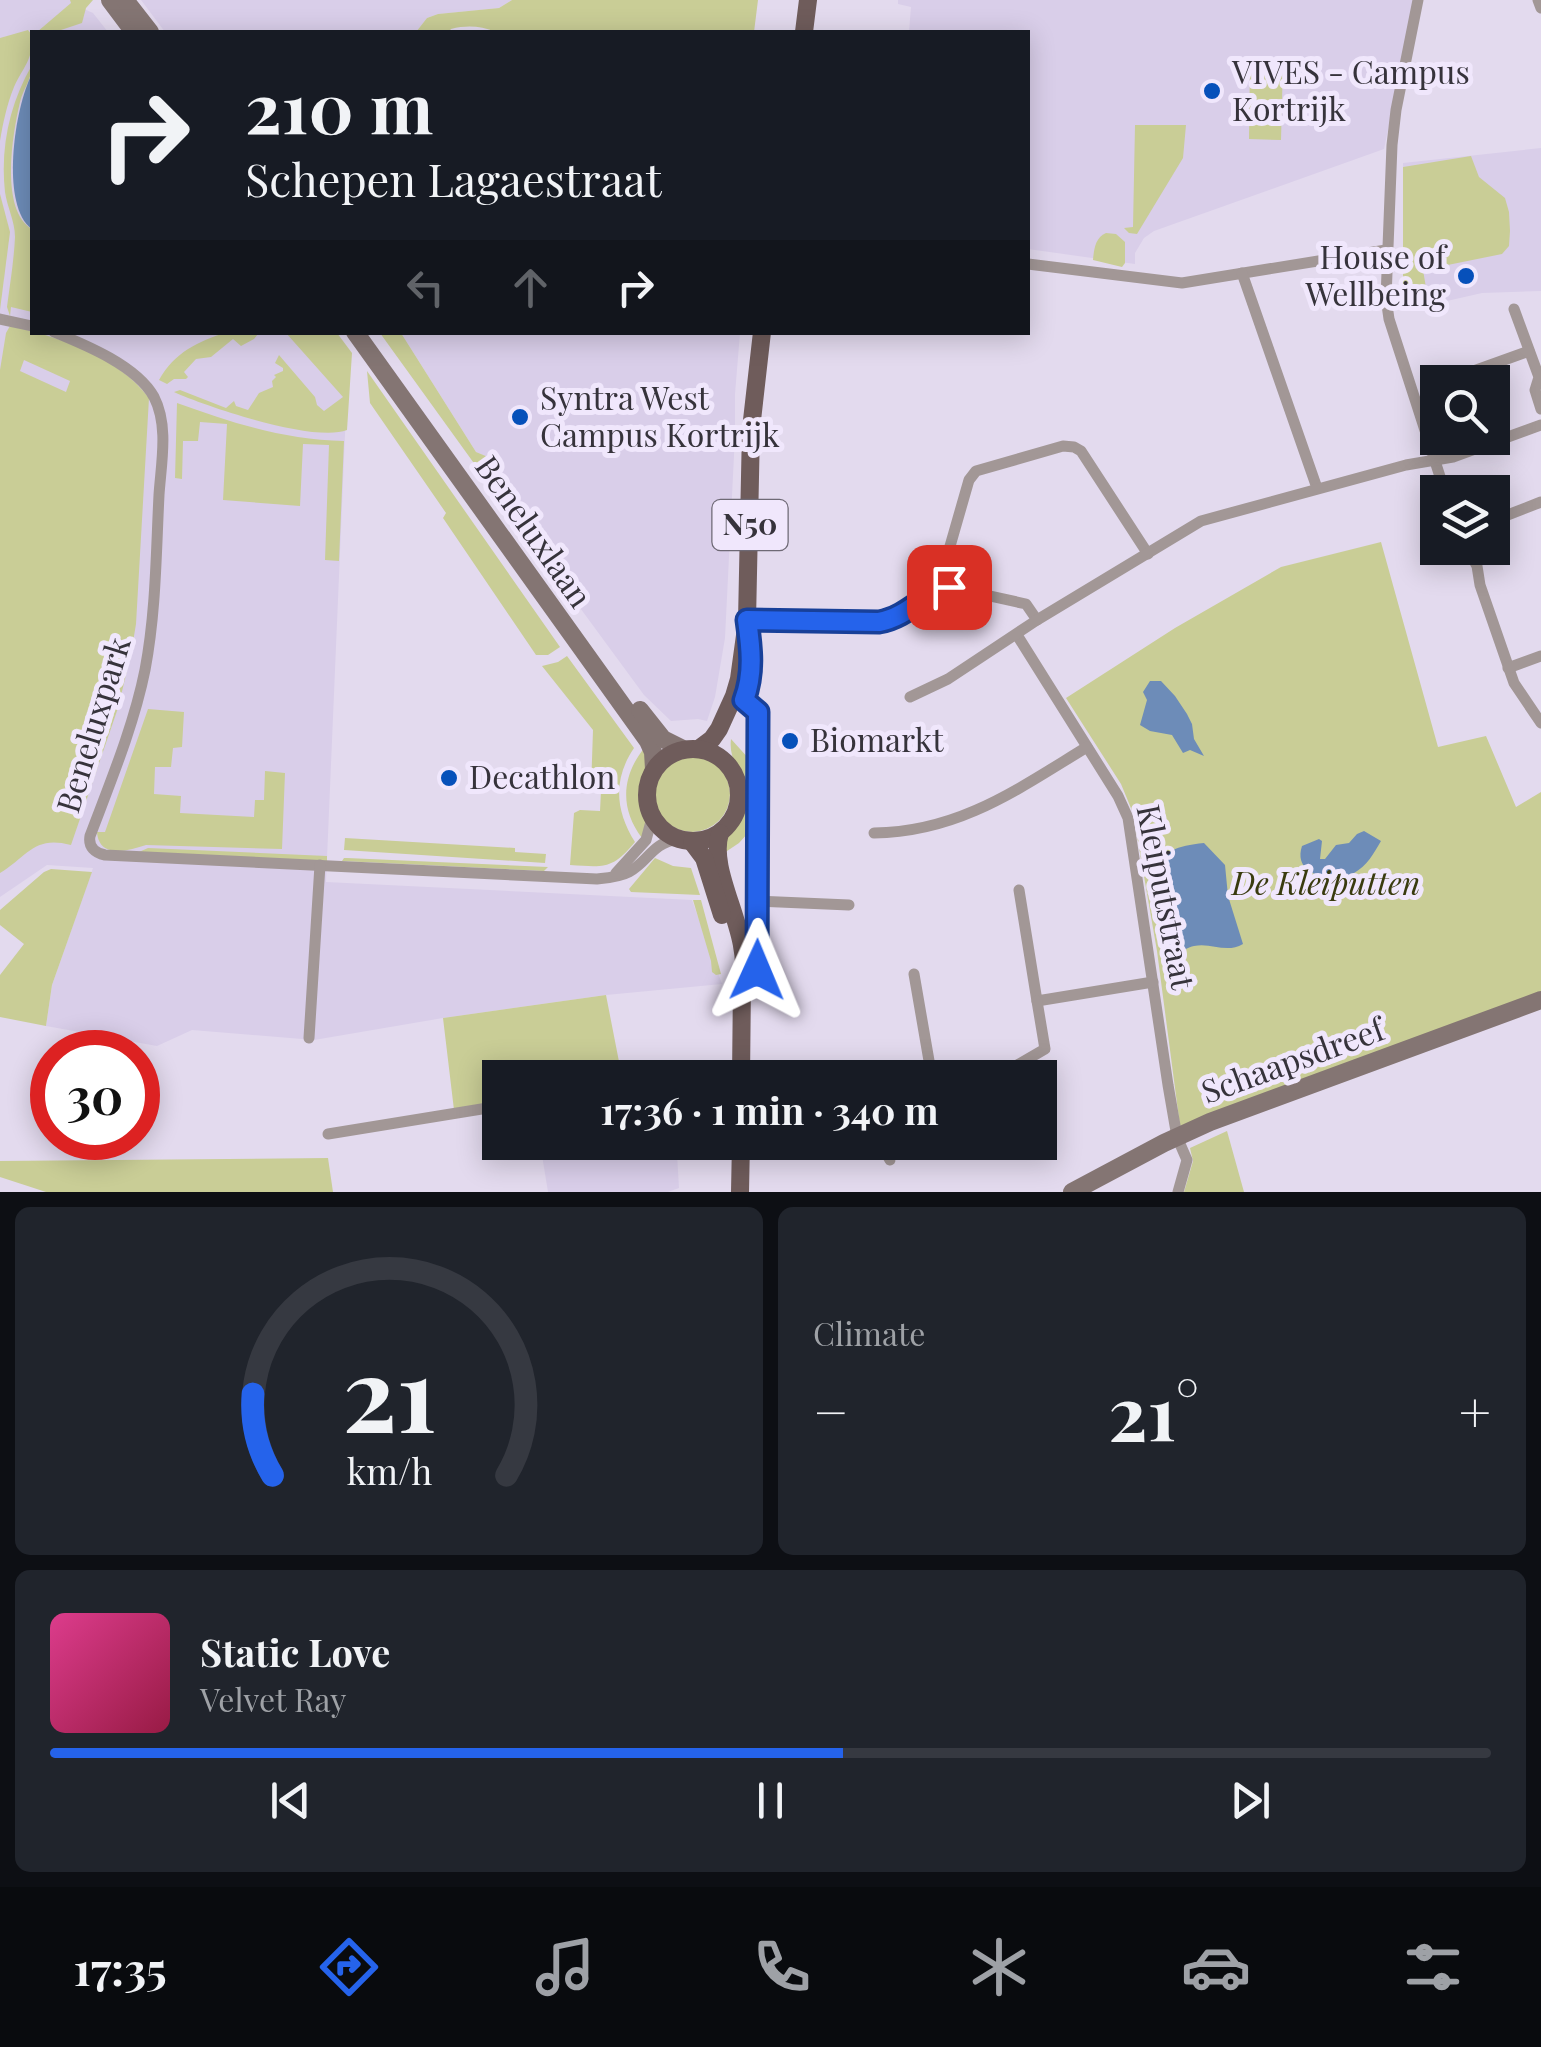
<!DOCTYPE html>
<html lang="en">
<head>
<meta charset="utf-8">
<style>
	body { margin:0; font-family:"Playfair Display",serif; background:#20242c; color:#f1f3f6; height:100vh; display:flex; flex-direction:column; font-size:38px; white-space:nowrap }
	* { box-sizing:border-box; margin:0 }
	p { font-size:32px; color:#9ea1a6 }
	.icon { flex:none; width:55px; height:55px; fill:none; stroke:currentColor; stroke-width:2; stroke-linecap:round; stroke-linejoin:round }
	.map { position:relative; height:1192px; overflow:hidden }
	.details { display:flex; flex-direction:column; gap:15px; padding:15px; background:#0d0f14; flex:1 }
	.details>* { flex:none }
	.hud { position:absolute; left:30px; top:30px; width:1000px; height:305px; border-radius:0px; box-shadow:0 5px 25px #0003; background:#171b24; color:#f1f3f6; overflow:hidden }
	.buttons { position:absolute; left:1420px; top:365px; display:grid; gap:20px }
	.buttons a { display:grid; place-items:center; width:90px; height:90px; border-radius:0px; background:#171b24; box-shadow:0 5px 25px #0003; font-size:50px }
	.speed { position:absolute; left:30px; top:1030px; display:flex; gap:20px; font-size:50px; font-weight:700; text-align:center }
	.speed>* { display:grid; place-content:center; width:130px; height:130px; border-radius:50%; background:#171b24; box-shadow:0 5px 25px #0003; line-height:1 }
	.speed .limit { border:15px solid #d22; background:#fff; color:#111 }
	.pin { position:absolute; display:grid; place-items:center; width:85px; height:85px; color:#fff; margin:-42px; border-radius:20px; box-shadow:0 5px 15px #0006 }
	.me { position:absolute; width:110px; margin:-55px; rotate:1deg; stroke-linejoin:round; filter:drop-shadow(0 0 8px #0008) }
	.turn { display:flex; align-items:center; gap:35px; height:210px; padding:0 50px; font-size:45px }
	.turn .icon { width:130px; height:130px; stroke-width:2.5 }
	.turn b { display:block; font-size:70px; line-height:85px }
	.lanes { display:flex; align-items:center; height:95px; padding:0 50px; background:#0003; justify-content:center; gap:50px; direction:ltr }
	.lanes .off { opacity:.35 }
	.big { font-size:75px; font-weight:700; line-height:1.1 }
	.details .widget { flex:1; display:flex; flex-direction:column; justify-content:center; gap:15px; min-width:0; padding:0 35px; border-radius:15px; background:#20242c }
	.details .dial { align-items:center; gap:0 }
	.dial svg { height:260px; overflow:visible; fill:none; stroke:#363941; stroke-width:7; stroke-linecap:round; text-anchor:middle }
	.dial text { fill:#f1f3f6; stroke:none }
	.song { display:flex; align-items:center; gap:30px }
	.cover { width:120px; height:120px; border-radius:15px; background:linear-gradient(135deg,hsl(330 70% 55%),hsl(340 70% 35%)) }
	.played { height:10px; border-radius:5px; background:linear-gradient(90deg,#2563eb 55%,#363941 55%) }
	.keys { display:flex; justify-content:space-around; direction:ltr }
	.heat { display:flex; justify-content:space-between; align-items:center; font-size:55px; direction:ltr }
	.details .tiles { flex:1; display:grid; gap:15px; grid-template-columns:1fr 1fr }
	.widget:last-child { grid-column:span 2 }
	.trip { position:absolute; left:482px; top:1060px; width:575px; height:100px; border-radius:0px; background:#171b24; box-shadow:0 5px 25px #0003; font-weight:700; line-height:100px; text-align:center }
	.tabs { display:flex; height:160px; justify-content:space-around; align-items:center; background:#090b0e; color:#9ea1a6 }
	.tabs .icon { width:70px; height:70px }
	.tabs .active { color:#2563eb }
	.tabs b { font-size:45px; color:#f1f3f6 }
	.map>svg:first-child { display:block }
	.built { fill:#d9cee9 }
	.green { fill:#c9cd96; fill-rule:evenodd }
	.water { fill:#6d8cb8 }
	.lines { fill:none; stroke-linecap:round; stroke-linejoin:round }
	.street { stroke:#a29796; stroke-width:11 }
	.secondary { stroke:#847573; stroke-width:18 }
	.primary { stroke:#6f5c5b; stroke-width:18 }
	.route-casing { stroke:#184099; stroke-width:25 }
	.route { stroke:#2563eb; stroke-width:18 }
	.poi-dot { fill:#0650ba; stroke:#f0e7fc; stroke-width:4 }
	.labels { text-anchor:middle; stroke-width:10; stroke-linejoin:round; paint-order:stroke }
	.shield { fill:#f0e7fc; stroke:#6e6975; stroke-width:2.5 }
	.shield-label { font-size:30px; font-weight:bold; fill:#36333b }
	.poi-label { font-size:32px; fill:#36333b; stroke:#f0e7fc; text-anchor:start }
	.street-label { font-size:32px; fill:#36333b; stroke:#f0e7fc }
	.park-label { font-size:32px; font-style:italic; fill:#393b0e; stroke:#f0e7fc }
</style>
</head>
<body>
<div class="map">
<svg width="1541" height="1192" viewBox="0 0 1541 1192">
	<rect width="100%" height="100%" fill="#e3daee"/>
	<g class="built">
		<path d="M0,0H78L84,9L93,13L108,32H32V332L325,333L348,364L326,882L692,900L722,984L606,995L443,1018L314,1040L192,1030L157,1046L46,1026L52,985L93,868L47,865L0,897Z"/>
		<path d="M141,0H512L499,8L438,14L427,18L416,32H165Z"/>
		<path d="M898,0H1415L1384,149L1154,231L1144,238L1135,253V264L1028,249V32H909L911,7L898,4Z"/>
		<path d="M1541,148V291L1482,293L1403,311V163Z"/>
		<path d="M401,333H740L735,394V435L725,638L715,697L707,721L698,719L671,721L644,695L481,473L498,463L476,452Z"/>
		<path d="M540,1143H726V1153L677,1154L679,1188L668,1192H548Z"/>
	</g>
	<g class="green">
		<path d="M70,0H93L86,8L82,23L55,32H37L71,3Z"/>
		<path d="M512,0H758L754,32H496C480,26 468,25 451,29L449,32H416L427,18L438,14L499,8Z"/>
		<path d="M28,30L32,35C33,61 24,65 14,87C7,104 3,123 0,141V38Z"/>
		<path d="M1250,62H1283L1281,140L1249,139Z"/>
		<path d="M32,65C32,79 23,89 20,102C12,135 0,211 32,229V312L11,307L10,316L7,307C10,284 14,260 15,237C15,221 7,207 5,192C0,147 10,103 32,65Z"/>
		<path d="M1135,125H1186L1183,158L1137,234L1129,233L1124,228L1133,227Z"/>
		<path d="M1471,156L1479,177L1505,198L1509,212L1510,231L1509,246L1502,254L1423,270L1429,305L1403,311V167Z"/>
		<path d="M0,194L10,232L0,310Z"/>
		<path d="M1106,233L1116,234L1125,242V263L1122,267L1093,260C1094,249 1095,238 1106,233Z"/>
		<path d="M10,326C56,336 118,356 149,398L136,624L131,654L118,708L71,845C34,835 28,856 0,873V370L6,333ZM24,360L70,381L66,392L20,371Z"/>
		<path d="M227,332L265,333L262,335L258,334L254,339L241,346L233,339L211,357L196,359L184,372L188,377L186,379H174L167,384L159,380C175,352 197,342 227,332Z"/>
		<path d="M286,333H337L352,353L347,430C315,443 207,407 174,392L180,390L226,408L234,401L236,406L248,410L259,393L273,387L272,381L276,377L274,375L283,371V368L275,363L279,355L315,397L317,405L324,411L343,397Z"/>
		<path d="M380,333H401L476,452L500,462L481,473Z"/>
		<path d="M367,371L560,647L548,655H536L443,518L446,513L370,403Z"/>
		<path d="M177,403C233,423 284,440 344,441L339,561L325,560L329,445L303,444L300,506L223,500L227,424L200,422L198,441H183L182,479L175,478Z"/>
		<path d="M1381,542L1438,747L1486,736L1516,807L1541,792V992L1447,1029L1180,1126L1157,951L1133,813L1121,784L1066,698L1175,628L1281,567Z"/>
		<path d="M567,656L634,748C613,779 615,810 635,842C612,870 604,867 570,865L574,813L580,810L600,811L601,791L591,789L593,730L542,666L558,662Z"/>
		<path d="M148,709L184,712L182,747L173,748L171,767H155L154,794L181,796L180,813L254,817L255,800H264L265,771L285,773L282,849L146,845C128,851 99,859 97,832H105Z"/>
		<path d="M731,739L750,760L748,833L739,843L721,855C721,854 724,840 724,839C732,821 744,820 745,794C745,772 728,763 731,739Z"/>
		<path d="M645,747L649,765L641,790L646,825L642,838C619,808 622,775 645,747Z"/>
		<circle cx="692" cy="794" r="38"/>
		<path d="M345,838L515,848V852L546,854L545,863L344,850Z"/>
		<path d="M148,848L327,856V861L139,852Z"/>
		<path d="M344,858H347L548,867L544,871L342,861Z"/>
		<path d="M655,858L673,866L691,868L700,895L631,892L629,889Z"/>
		<path d="M51,869L92,872L52,985L46,1026L0,1017V975L24,944L0,925V910L44,872Z"/>
		<path d="M693,900H701L721,974L716,975L712,972L711,961Z"/>
		<path d="M606,995L622,1077L500,1078V1101L454,1110L443,1018Z"/>
		<path d="M1227,1131L1244,1192H1184L1193,1161L1190,1148Z"/>
		<path d="M328,1158L333,1192H46L0,1177V1161Z"/>
	</g>
	<g class="water">
		<path d="M32,74V229C0,207 14,108 32,74Z"/>
		<path d="M1150,681H1161L1175,696L1187,714L1192,724L1194,739L1204,756L1190,750L1183,753L1172,735L1150,731L1140,725L1147,700L1143,692Z"/>
		<path d="M1364,831L1381,841C1374,853 1367,866 1354,873C1332,883 1292,876 1302,846L1319,839L1322,841L1320,859H1325L1336,845L1349,843L1357,834Z"/>
		<path d="M1204,843L1225,865L1228,896L1243,944C1226,954 1211,942 1194,946C1181,949 1180,957 1163,956L1149,873C1165,850 1176,846 1204,843Z"/>
	</g>
	<g class="lines">
		<g class="street">
			<path d="M1418,0L1396,110L1392,145L1386,298L1389,319L1445,492"/>
			<path d="M1538,0L1541,8"/>
			<path d="M1028,264L1182,283L1386,250"/>
			<path d="M1242,273L1317,488"/>
			<path d="M1514,309L1539,377L1535,390L1541,409"/>
			<path d="M0,319L32,326"/>
			<path d="M54,332C86,345 137,366 154,397C169,426 161,464 159,495C156,554 156,612 145,670C134,725 110,783 90,836C88,847 95,853 105,855L597,879C607,878 620,877 629,872C649,861 651,844 677,839"/>
			<path d="M1443,382L1529,351"/>
			<path d="M1492,521L1541,502"/>
			<path d="M1467,548L1477,566L1480,585L1514,683L1541,723"/>
			<path d="M938,588L969,480L976,471L1063,446L1074,447L1081,451L1148,554"/>
			<path d="M747,621L879,622C894,619 907,613 919,604C930,596 936,588 949,587L1026,604L1037,620"/>
			<path d="M1017,635L1118,796L1128,818L1168,1085L1177,1137L1187,1160L1178,1192"/>
			<path d="M1508,668L1541,656"/>
			<path d="M734,696L759,712L757,970"/>
			<path d="M910,697L948,679L1037,620L1201,521L1406,465L1453,457L1541,425"/>
			<path d="M874,833C959,832 1018,789 1087,747"/>
			<path d="M616,873L646,840L652,818"/>
			<path d="M1019,890L1037,1001L1153,982"/>
			<path d="M758,901L849,905"/>
			<path d="M914,974L932,1078"/>
			<path d="M309,1038L320,865"/>
			<path d="M695,1078L741,1071"/>
			<path d="M995,1078L1045,1049L1037,1001"/>
			<path d="M328,1134L500,1106"/>
			<path d="M884,1142L881,1144L890,1160"/>
		</g>
		<g class="secondary">
			<path d="M110,0L134,32"/>
			<path d="M125,0L150,32"/>
			<path d="M355,332L648,741L653,752L654,769"/>
			<path d="M640,710L663,739L683,749"/>
			<path d="M1072,1192L1164,1143L1210,1122L1541,1000"/>
		</g>
		<g class="primary">
			<path d="M804,32L808,0"/>
			<path d="M700,748L712,739L719,729L734,696L739,679L747,621L751,429L762,332"/>
			<circle cx="693" cy="795" r="46"/>
			<path d="M720,833C707,874 754,934 742,982L741,1078"/>
			<path d="M692,842L704,858L722,915"/>
			<path d="M740,1192L741,1142"/>
		</g>
	</g>
	<g class="lines">
		<defs>
			<path id="route" d="M757,970L758,712L744,700C754,673 751,648 747,620L879,622C909,617 927,590 949,587"/>
		</defs>
		<use href="#route" class="route-casing"/>
		<use href="#route" class="route"/>
	</g>
	<g class="poi-dot">
		<circle cx="1212" cy="91" r="10"/>
		<circle cx="1466" cy="276" r="10"/>
		<circle cx="520" cy="417" r="10"/>
		<circle cx="790" cy="741" r="10"/>
		<circle cx="449" cy="778" r="10"/>
	</g>
	<g class="labels">
		<rect class="shield" x="712.5" y="500" width="75" height="50" rx="8"/>
		<g class="shield-label">
			<text x="750" y="535">N50</text>
		</g>
		<g class="poi-label">
			<text x="1232" y="84">VIVES - Campus<tspan x="1232" dy="37">Kortrijk</tspan></text>
			<text x="1446" y="269" text-anchor="end">House of<tspan x="1446" dy="37">Wellbeing</tspan></text>
			<text x="540" y="410">Syntra West<tspan x="540" dy="37">Campus Kortrijk</tspan></text>
			<text x="810" y="752">Biomarkt</text>
			<text x="469" y="789">Decathlon</text>
		</g>
		<g class="street-label">
			<text transform="translate(533 532) rotate(55)" y="11">Beneluxlaan</text>
			<text transform="translate(94 725) rotate(-73)" y="11">Beneluxpark</text>
			<text transform="translate(1165 897) rotate(79)" y="11">Kleiputstraat</text>
			<text transform="translate(1293 1061) rotate(-20)" y="11">Schaapsdreef</text>
		</g>
		<g class="park-label">
			<text x="1326" y="895">De Kleiputten</text>
		</g>
	</g>
</svg>
<div class="buttons">
<a><svg class="icon" aria-label="search" viewBox="0 0 24 24"><circle cx="10" cy="10" r="6"/><path d="M15 15l6 6"/></svg></a>
<a><svg class="icon" aria-label="layers" viewBox="0 0 24 24"><path d="M12 4l9 5-9 5-9-5zM3 14l9 5 9-5"/></svg></a>
</div>
<div class="speed"><div class="limit">30</div></div>
<div class="pin" style="left:949px;top:587px;background:#d93025"><svg class="icon" aria-label="arrive" viewBox="0 0 24 24"><path d="M6 21V4h12l-3 4 3 4H6"/></svg></div>
<svg class="me" style="left:757px;top:970px" viewBox="-20 -20 40 40"><path d="M0-17L14 15 0 8-14 15z" fill="#2563eb" stroke="#fff" stroke-width="4"/></svg>
<div class="trip">17:36 · 1 min · 340 m</div>
<div class="hud">
<div class="turn"><svg class="icon" aria-label="right" viewBox="0 0 24 24"><path d="M7 20v-9h11M14 6l5 5-5 5"/></svg><div><b>210 m</b>Schepen Lagaestraat</div></div>
<div class="lanes"><svg class="icon off" aria-label="left" viewBox="0 0 24 24"><path d="M17 20v-9H6M10 6l-5 5 5 5"/></svg><svg class="icon off" aria-label="ahead" viewBox="0 0 24 24"><path d="M12 20V5M6 11l6-6 6 6"/></svg><svg class="icon" aria-label="right" viewBox="0 0 24 24"><path d="M7 20v-9h11M14 6l5 5-5 5"/></svg></div>
</div>
</div>
<section class="details">
<div class="tiles">
<div class="widget dial"><svg viewBox="0 0 100 80">
<path d="M14 69A42 42 0 1 1 86 69"/>
<path d="M14 69A42 42 0 0 1 8 44" stroke="#2563eb"/>
<text x="50" y="56" font-size="32" font-weight="700">21</text>
<text x="50" y="72" font-size="11">km/h</text>
</svg></div>
<div class="widget"><p>Climate</p>
<div class="heat"><a>−</a><b class="big">21°</b><a>+</a></div>
</div>
<div class="widget">
<div class="song"><i class="cover"></i><div><b>Static Love</b><p>Velvet Ray</p></div></div>
<div class="played"></div>
<div class="keys"><svg class="icon" aria-label="previous" viewBox="0 0 24 24"><path d="M18 5L8 12l10 7zM5 5v14"/></svg><svg class="icon" aria-label="pause" viewBox="0 0 24 24"><path d="M8 5v14M16 5v14"/></svg><svg class="icon" aria-label="next" viewBox="0 0 24 24"><path d="M6 5l10 7-10 7zM19 5v14"/></svg></div>
</div>
</div>
</section>
<nav class="tabs">
<b>17:35</b>
<svg class="icon active" aria-label="directions" viewBox="0 0 24 24"><path d="M12 3l9 9-9 9-9-9zM9 14v-3h6M13 9l2 2-2 2"/></svg>
<svg class="icon" aria-label="music" viewBox="0 0 24 24"><path d="M9 18V5l10-2v13"/><circle cx="6" cy="18" r="3"/><circle cx="16" cy="16" r="3"/></svg>
<svg class="icon" aria-label="phone" viewBox="0 0 24 24"><path d="M5 4h4l2 5-3 2q2 4 5 5l2-3 5 2v4C11 20 4 13 5 4z"/></svg>
<svg class="icon" aria-label="climate" viewBox="0 0 24 24"><path d="M12 3v18M4 7l16 10M4 17L20 7"/></svg>
<svg class="icon" aria-label="car" viewBox="0 0 24 24"><path d="M5 17H2v-5l4-1 3-4h7l3 4 3 1v5h-3M9 17h6M6 11h13"/><circle cx="7" cy="17" r="2"/><circle cx="17" cy="17" r="2"/></svg>
<svg class="icon" aria-label="filters" viewBox="0 0 24 24"><path d="M4 7h16M4 17h16"/><circle cx="9" cy="7" r="2"/><circle cx="15" cy="17" r="2"/></svg>
</nav>
</body>
</html>
